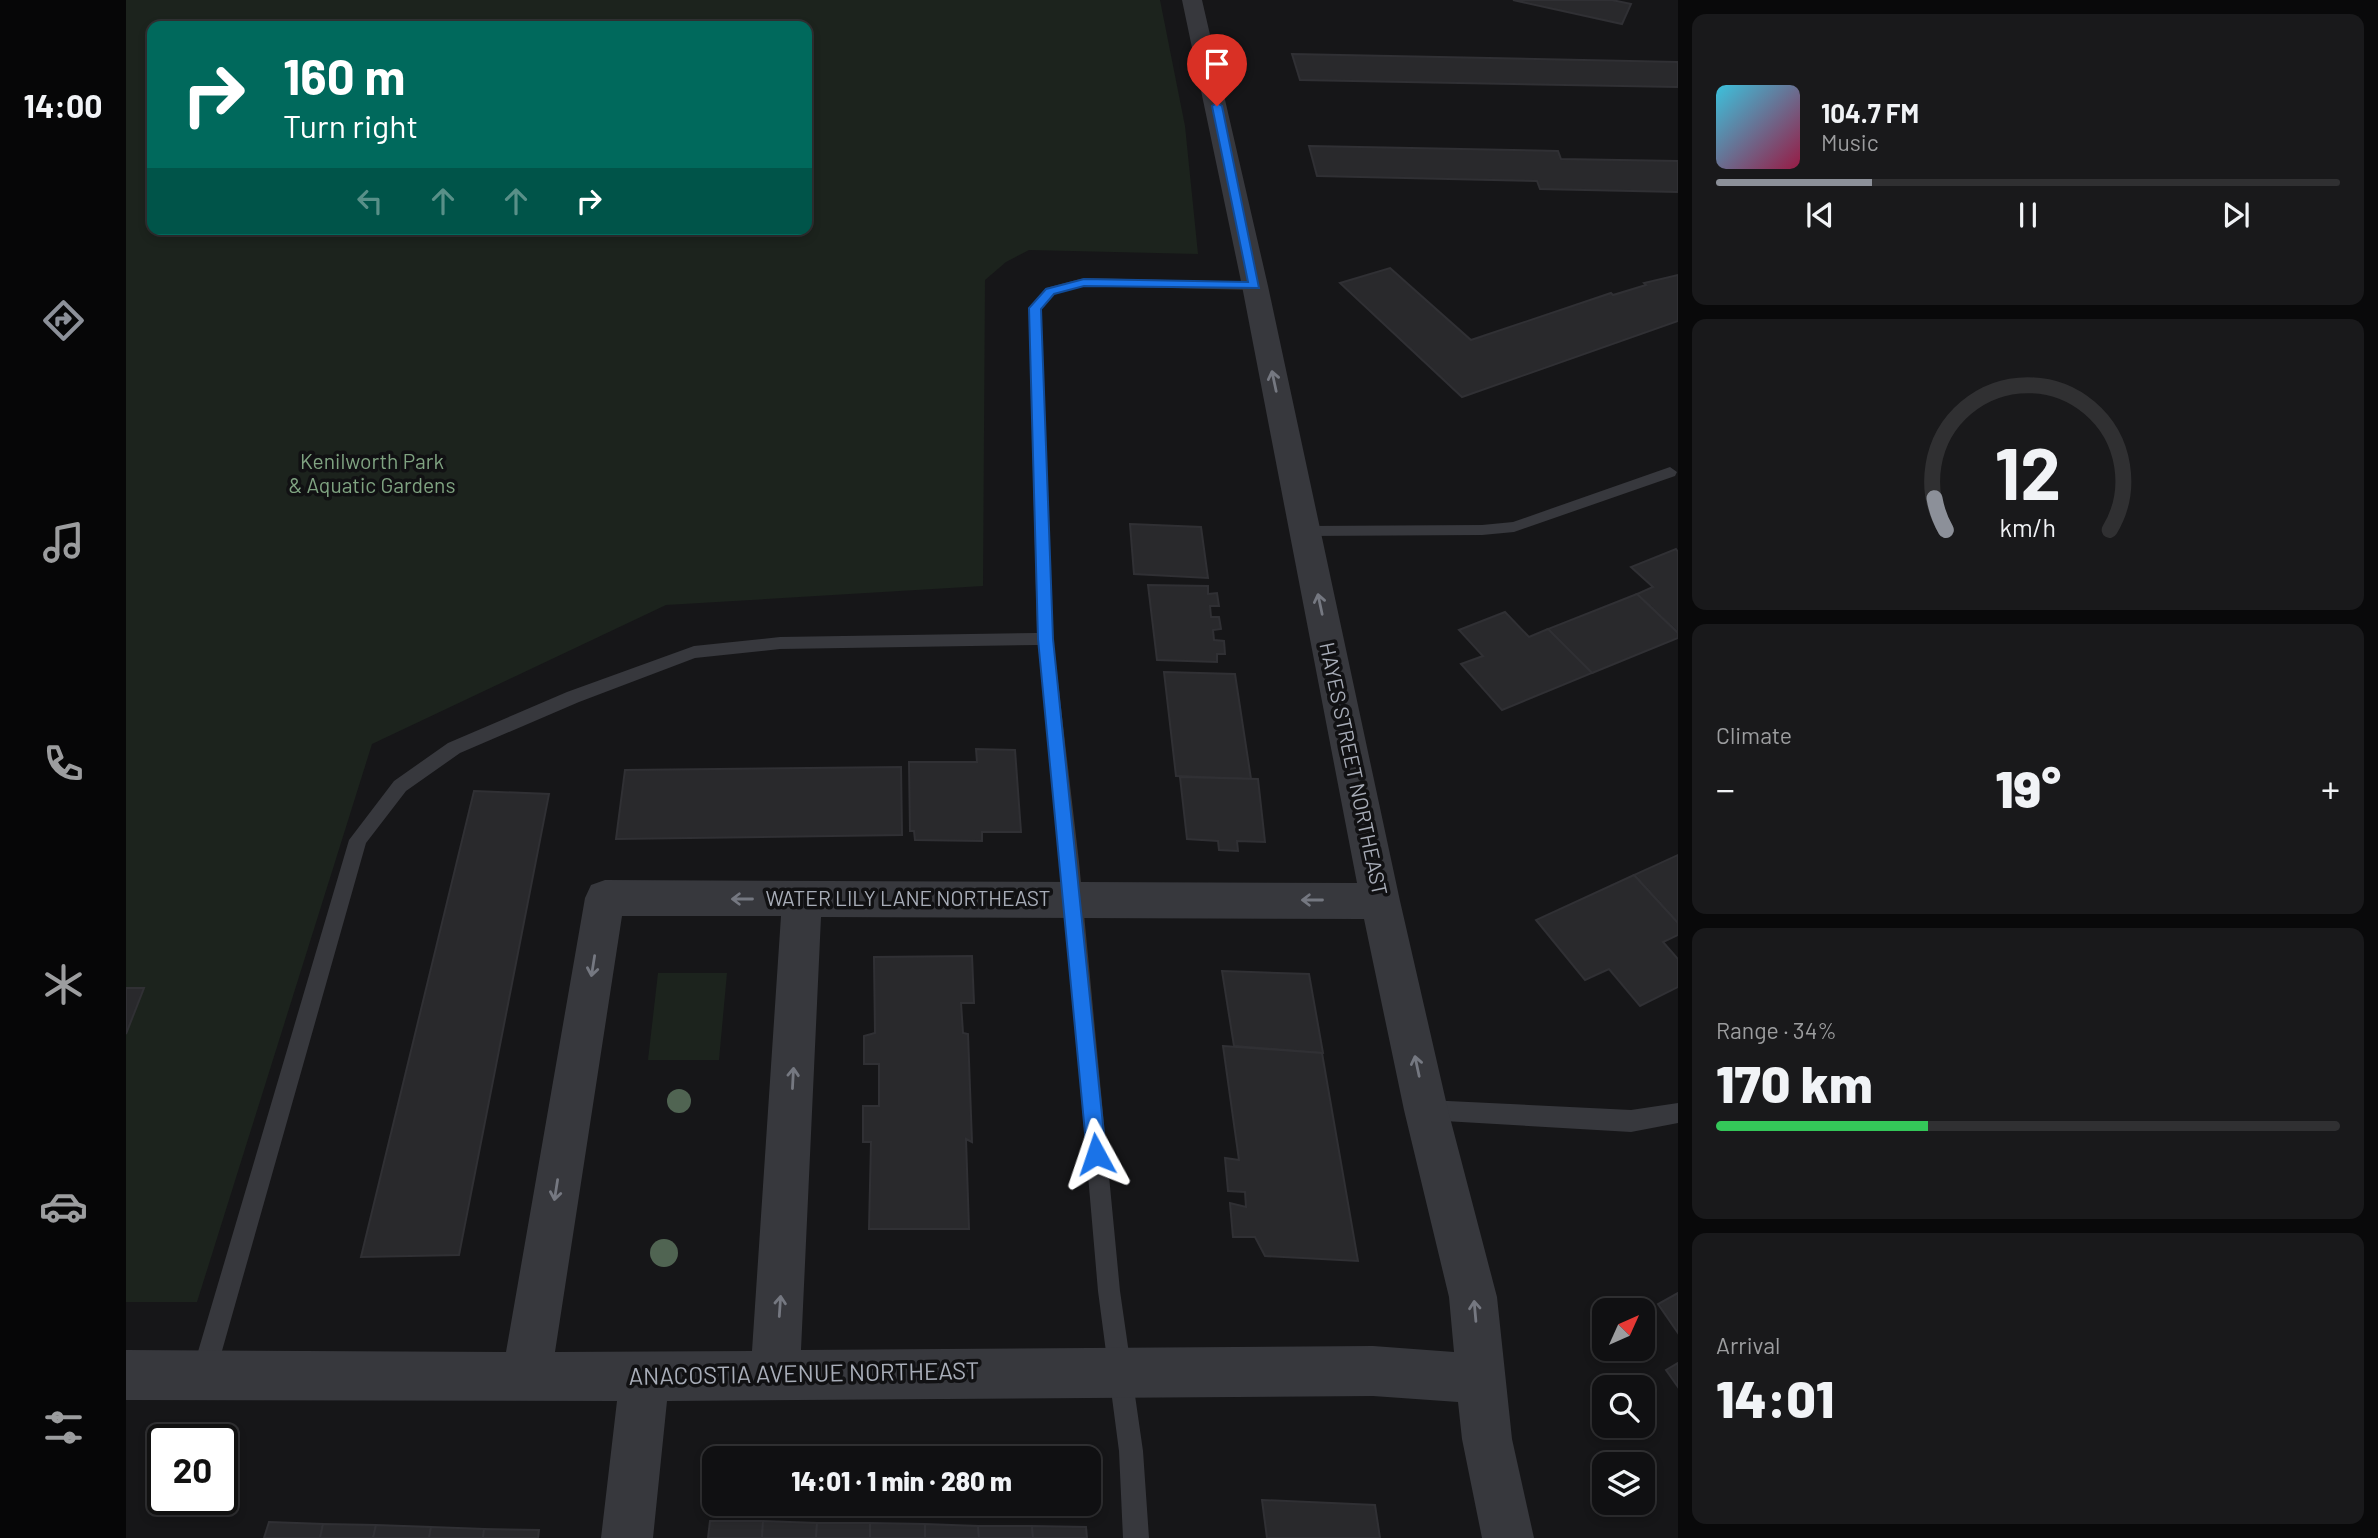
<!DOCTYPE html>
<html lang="en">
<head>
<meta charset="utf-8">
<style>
	body { margin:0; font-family:Barlow,sans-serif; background:#19191b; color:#f1f3f6; height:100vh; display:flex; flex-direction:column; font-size:26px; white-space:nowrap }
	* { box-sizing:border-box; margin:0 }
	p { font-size:23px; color:#9c9d9f }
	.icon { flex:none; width:38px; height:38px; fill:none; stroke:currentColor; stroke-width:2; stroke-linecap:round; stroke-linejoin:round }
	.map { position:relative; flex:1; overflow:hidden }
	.side { display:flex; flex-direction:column; gap:14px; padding:14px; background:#09090a; width:700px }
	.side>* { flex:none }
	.guide { position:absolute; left:21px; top:21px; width:665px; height:214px; border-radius:14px; box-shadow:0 4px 10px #0003,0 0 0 2px #303032; background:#00695c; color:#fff; overflow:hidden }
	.needle { width:46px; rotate:45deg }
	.tools { position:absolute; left:1466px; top:1298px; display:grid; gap:14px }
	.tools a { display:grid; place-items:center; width:63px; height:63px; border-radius:14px; background:#101012; box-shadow:0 4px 10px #0003,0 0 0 2px #303032; font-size:35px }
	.speed { position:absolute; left:21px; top:1424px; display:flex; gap:14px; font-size:35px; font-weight:700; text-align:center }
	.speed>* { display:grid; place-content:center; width:91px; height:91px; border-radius:50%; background:#101012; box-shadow:0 4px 10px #0003,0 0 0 2px #303032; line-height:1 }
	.speed .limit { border:4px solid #111; border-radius:10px; background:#fff; color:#111 }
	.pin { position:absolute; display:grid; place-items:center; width:60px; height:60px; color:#fff; margin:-72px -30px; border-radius:50% 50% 50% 0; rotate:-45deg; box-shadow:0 0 7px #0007 }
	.pin .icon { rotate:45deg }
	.me { position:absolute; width:77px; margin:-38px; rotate:355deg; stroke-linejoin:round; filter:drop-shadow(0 0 5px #0008) }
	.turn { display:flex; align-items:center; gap:24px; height:147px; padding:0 21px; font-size:32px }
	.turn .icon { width:91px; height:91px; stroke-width:2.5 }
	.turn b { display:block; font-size:49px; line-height:60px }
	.lanes { display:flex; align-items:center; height:66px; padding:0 21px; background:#0003; justify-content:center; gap:35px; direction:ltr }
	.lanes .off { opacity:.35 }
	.big { font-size:52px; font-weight:800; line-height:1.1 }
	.side .tile { flex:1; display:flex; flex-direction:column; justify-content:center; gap:10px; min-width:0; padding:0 24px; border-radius:14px; background:#19191b }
	.side .dial { align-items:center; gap:0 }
	.dial svg { height:182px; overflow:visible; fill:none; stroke:#303032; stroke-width:7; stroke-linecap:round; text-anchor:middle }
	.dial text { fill:#f1f3f6; stroke:none }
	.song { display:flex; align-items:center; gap:21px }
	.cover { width:84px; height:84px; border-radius:10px; background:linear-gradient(135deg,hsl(190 70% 55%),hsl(340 70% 35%)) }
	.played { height:7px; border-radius:4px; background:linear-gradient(90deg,#8c9099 25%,#303032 25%) }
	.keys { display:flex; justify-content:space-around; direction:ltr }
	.heat { display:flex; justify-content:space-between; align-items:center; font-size:38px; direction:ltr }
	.charge { height:10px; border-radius:5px; background:linear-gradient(90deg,#34c759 34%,#303032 0) }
	.trip { position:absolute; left:576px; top:1446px; width:399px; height:70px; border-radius:14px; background:#101012; box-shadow:0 4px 10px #0003,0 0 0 2px #303032; font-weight:800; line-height:70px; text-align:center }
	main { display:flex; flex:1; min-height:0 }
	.menu { display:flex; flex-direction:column; width:126px; justify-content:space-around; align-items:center; background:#060607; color:#9c9d9f }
	.menu .icon { width:49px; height:49px }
	.menu .active { color:#8c9099 }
	.menu b { font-size:32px; color:#f1f3f6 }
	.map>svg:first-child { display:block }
	.green { fill:#1c231d; fill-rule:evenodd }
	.building { fill:#29292c; stroke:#303034; stroke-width:2 }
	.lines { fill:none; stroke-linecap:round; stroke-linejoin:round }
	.lane { fill:#37383d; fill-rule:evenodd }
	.street { fill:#37383d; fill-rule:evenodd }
	.tree { fill:#506452 }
	.oneway { stroke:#757881 }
	.route { fill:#1a73e8; stroke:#114b97; stroke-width:2 }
	.labels { text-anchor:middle; stroke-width:7; stroke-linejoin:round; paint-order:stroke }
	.park-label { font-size:21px; fill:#7fa381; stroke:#111113 }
	.street-label { font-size:21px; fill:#a8adb8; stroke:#111113 }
	.near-street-label { font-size:24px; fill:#a8adb8; stroke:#111113 }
</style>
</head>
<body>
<main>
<nav class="menu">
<b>14:00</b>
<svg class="icon active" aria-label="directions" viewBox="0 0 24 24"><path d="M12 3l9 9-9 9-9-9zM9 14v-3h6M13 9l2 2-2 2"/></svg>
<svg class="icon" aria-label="music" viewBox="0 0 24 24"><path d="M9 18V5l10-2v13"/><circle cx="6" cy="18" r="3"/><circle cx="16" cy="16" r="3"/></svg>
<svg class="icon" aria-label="phone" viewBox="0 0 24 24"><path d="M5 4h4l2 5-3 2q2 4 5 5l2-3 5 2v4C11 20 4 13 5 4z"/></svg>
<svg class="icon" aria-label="climate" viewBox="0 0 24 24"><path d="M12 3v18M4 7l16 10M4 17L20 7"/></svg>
<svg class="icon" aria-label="car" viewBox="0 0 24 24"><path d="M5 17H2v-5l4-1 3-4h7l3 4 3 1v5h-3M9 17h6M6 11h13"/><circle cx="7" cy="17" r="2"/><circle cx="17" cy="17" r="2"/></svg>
<svg class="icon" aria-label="filters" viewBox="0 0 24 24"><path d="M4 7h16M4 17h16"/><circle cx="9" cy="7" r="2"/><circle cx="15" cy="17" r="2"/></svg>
</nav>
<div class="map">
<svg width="1552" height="1538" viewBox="0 0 1552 1538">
	<rect width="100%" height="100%" fill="#161618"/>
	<g class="green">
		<path d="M0,0H1034L1059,126L1072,254L903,250L880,262L859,280L857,586L540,605L246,744L71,1302H0ZM26,26H681V229H26Z"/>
		<path d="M532,973H601L593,1060H522Z"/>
	</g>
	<g class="building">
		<path d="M1387,0H1486L1505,4L1496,24Z"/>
		<path d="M1166,54L1552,62V87L1174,80Z"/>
		<path d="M1183,146L1432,151L1435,159L1552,161V192L1414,189L1411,181L1191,176Z"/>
		<path d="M1264,268L1345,340L1485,293L1487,295L1520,285L1518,283L1552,275V321L1336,397L1214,283Z"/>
		<path d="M1004,524L1075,527L1082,578L1008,574Z"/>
		<path d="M1550,549L1552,552V633L1511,594L1527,587L1505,567Z"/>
		<path d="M1022,585L1082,586V594L1091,593L1093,606H1084L1085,617H1093L1095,629L1087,630L1088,640L1098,641L1099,654H1091V662L1031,660Z"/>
		<path d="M1511,594L1552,633V638L1466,673L1422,629Z"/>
		<path d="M1379,612L1403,637L1422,629L1466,673L1376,710L1335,664L1357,656L1333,630Z"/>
		<path d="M1038,672L1109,674L1125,779L1050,776Z"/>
		<path d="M850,749L889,750L895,832H856V841L789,840L788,831H784L783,762H851Z"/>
		<path d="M775,767L776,835L490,839L499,770Z"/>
		<path d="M1054,777L1132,779L1139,842L1111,841L1112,851L1093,850L1092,841L1061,839Z"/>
		<path d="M348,791L423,794L333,1255L235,1257Z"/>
		<path d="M1552,855V923L1508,875Z"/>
		<path d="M1508,875L1552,923V935L1537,942L1552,959V987L1514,1006L1483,969L1459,980L1410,920Z"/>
		<path d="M846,956L848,1003H835L837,1033L842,1034L846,1142L840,1139L843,1229H743L745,1142H737V1106H753V1064H738V1036L749,1033L748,957Z"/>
		<path d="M1096,971L1183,974L1197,1053L1108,1046Z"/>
		<path d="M0,988H18L0,1034Z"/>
		<path d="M1097,1046L1196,1053L1232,1261L1139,1256L1129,1237H1107L1104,1203L1120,1207L1119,1192L1102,1191L1099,1158L1113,1160Z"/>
		<path d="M1552,1293V1333L1532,1304Z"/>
		<path d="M1552,1363V1387L1540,1370Z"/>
		<path d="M1136,1500L1249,1505L1254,1538H1141Z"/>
		<path d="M584,1521H637L636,1538H582Z"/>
		<path d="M637,1521L691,1523L690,1538H636Z"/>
		<path d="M143,1522L197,1524L194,1538H138Z"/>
		<path d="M691,1523H744V1538H690Z"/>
		<path d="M744,1523L799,1524V1538H744Z"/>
		<path d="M197,1524L250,1525L247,1538H194Z"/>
		<path d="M799,1524L852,1526L853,1538H799Z"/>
		<path d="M250,1525L305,1527L303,1538H247Z"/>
		<path d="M852,1526H906L907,1538H853Z"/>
		<path d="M906,1526L960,1527L961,1538H907Z"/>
		<path d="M305,1527L358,1529L357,1538H303Z"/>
		<path d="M358,1529L413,1530L412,1538H357Z"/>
	</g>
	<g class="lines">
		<g class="lane">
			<path d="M958,278L1129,282L1135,286L1129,290L958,286L928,294L915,309L927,639L953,862L994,1291L1017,1451L1023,1538H997L993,1451L972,1291L935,862L912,645L654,649L569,658L453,702L334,753L280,791L240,843L90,1372L86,1380L78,1384L70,1380L66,1372L223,840L268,781L322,743L441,692L568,646L654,637L911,633L903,308L920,288Z"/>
			<path d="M1544,467L1551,472L1549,476L1388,532L1356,535L1179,536L1171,531L1179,526L1356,525L1387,522Z"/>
			<path d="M1301,1100L1505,1110L1552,1103V1123L1505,1132L1301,1120L1294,1117L1291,1110L1294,1103Z"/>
		</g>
		<path class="street" d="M1056,0H1076L1142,286L1274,901L1322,1110L1371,1297L1386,1439L1408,1538H1356L1336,1439L1332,1402L1247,1396L541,1401L527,1538H475L491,1401L0,1400V1350L380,1352L459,898L465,885L479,880L1231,883L1116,286ZM496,916H655L626,1351L429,1352ZM695,917L1238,919L1278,1110L1323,1297L1328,1352L1247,1346L675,1350Z"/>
	</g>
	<g class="tree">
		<circle cx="553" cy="1101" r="12"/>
		<circle cx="538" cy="1253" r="14"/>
	</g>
	<defs><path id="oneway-shaft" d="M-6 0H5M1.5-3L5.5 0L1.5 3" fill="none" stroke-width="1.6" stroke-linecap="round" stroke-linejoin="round" transform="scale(1.75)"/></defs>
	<g class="oneway">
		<use href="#oneway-shaft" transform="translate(1148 381) rotate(-102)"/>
		<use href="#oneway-shaft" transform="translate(1194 604) rotate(-102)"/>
		<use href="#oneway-shaft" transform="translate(616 899) rotate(-180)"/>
		<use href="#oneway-shaft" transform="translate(1186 900) rotate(-180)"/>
		<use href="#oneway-shaft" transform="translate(467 966) rotate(99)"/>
		<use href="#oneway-shaft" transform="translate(1291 1066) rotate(-102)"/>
		<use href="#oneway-shaft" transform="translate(667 1078) rotate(-87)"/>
		<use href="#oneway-shaft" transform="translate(430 1190) rotate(99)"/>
		<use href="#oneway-shaft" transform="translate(654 1306) rotate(-86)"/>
		<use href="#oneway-shaft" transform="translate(1349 1311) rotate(-95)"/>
	</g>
	<path class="route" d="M1091,103L1096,106L1133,288L958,286L928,294L915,309L927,639L980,1154L977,1160L970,1163L964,1160L961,1154L912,639L903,308L920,289L958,279L1122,282L1086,106Z"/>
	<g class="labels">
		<g class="park-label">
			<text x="246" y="469">Kenilworth Park<tspan x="246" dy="24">&amp; Aquatic Gardens</tspan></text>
		</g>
		<g class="street-label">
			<text transform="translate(1227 769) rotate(78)" y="7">HAYES STREET NORTHEAST</text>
			<text x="782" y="906">WATER LILY LANE NORTHEAST</text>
		</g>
		<g class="near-street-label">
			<text transform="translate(678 1374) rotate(-1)" y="8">ANACOSTIA AVENUE NORTHEAST</text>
		</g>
	</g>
</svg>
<div class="tools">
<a><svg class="needle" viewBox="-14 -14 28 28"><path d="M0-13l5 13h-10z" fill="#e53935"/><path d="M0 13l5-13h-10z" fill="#9c9d9f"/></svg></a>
<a><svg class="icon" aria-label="search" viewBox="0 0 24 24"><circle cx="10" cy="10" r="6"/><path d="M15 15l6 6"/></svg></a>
<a><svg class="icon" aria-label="layers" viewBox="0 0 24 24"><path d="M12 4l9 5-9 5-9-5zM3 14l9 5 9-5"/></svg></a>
</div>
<div class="speed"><div class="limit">20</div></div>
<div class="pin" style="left:1091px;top:106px;background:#d93025"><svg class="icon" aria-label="arrive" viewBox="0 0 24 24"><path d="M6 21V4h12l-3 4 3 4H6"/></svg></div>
<svg class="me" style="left:970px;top:1154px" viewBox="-20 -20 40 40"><path d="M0-17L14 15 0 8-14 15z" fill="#1a73e8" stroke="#fff" stroke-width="4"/></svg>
<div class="trip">14:01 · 1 min · 280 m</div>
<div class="guide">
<div class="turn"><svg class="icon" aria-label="right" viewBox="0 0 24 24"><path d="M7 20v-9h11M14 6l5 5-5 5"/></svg><div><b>160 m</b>Turn right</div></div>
<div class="lanes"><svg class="icon off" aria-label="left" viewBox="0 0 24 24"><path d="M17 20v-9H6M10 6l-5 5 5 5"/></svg><svg class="icon off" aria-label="ahead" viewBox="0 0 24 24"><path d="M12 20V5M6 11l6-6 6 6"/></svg><svg class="icon off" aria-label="ahead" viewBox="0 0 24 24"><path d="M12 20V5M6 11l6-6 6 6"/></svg><svg class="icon" aria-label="right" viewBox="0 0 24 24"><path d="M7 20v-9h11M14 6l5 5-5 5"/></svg></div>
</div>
</div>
<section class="side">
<div class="tile">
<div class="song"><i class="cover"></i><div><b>104.7 FM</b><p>Music</p></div></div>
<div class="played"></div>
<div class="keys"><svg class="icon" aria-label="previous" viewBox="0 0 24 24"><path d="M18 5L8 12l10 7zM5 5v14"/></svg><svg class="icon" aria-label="pause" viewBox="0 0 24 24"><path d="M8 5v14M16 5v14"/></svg><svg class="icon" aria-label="next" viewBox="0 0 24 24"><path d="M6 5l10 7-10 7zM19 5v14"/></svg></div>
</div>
<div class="tile dial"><svg viewBox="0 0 100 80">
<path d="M14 69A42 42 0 1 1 86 69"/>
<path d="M14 69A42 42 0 0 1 9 55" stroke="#8c9099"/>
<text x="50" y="56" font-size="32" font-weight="700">12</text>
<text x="50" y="72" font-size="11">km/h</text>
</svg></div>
<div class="tile"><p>Climate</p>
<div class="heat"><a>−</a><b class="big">19°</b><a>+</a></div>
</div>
<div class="tile"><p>Range · 34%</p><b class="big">170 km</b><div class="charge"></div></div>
<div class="tile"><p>Arrival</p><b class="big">14:01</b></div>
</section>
</main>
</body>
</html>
